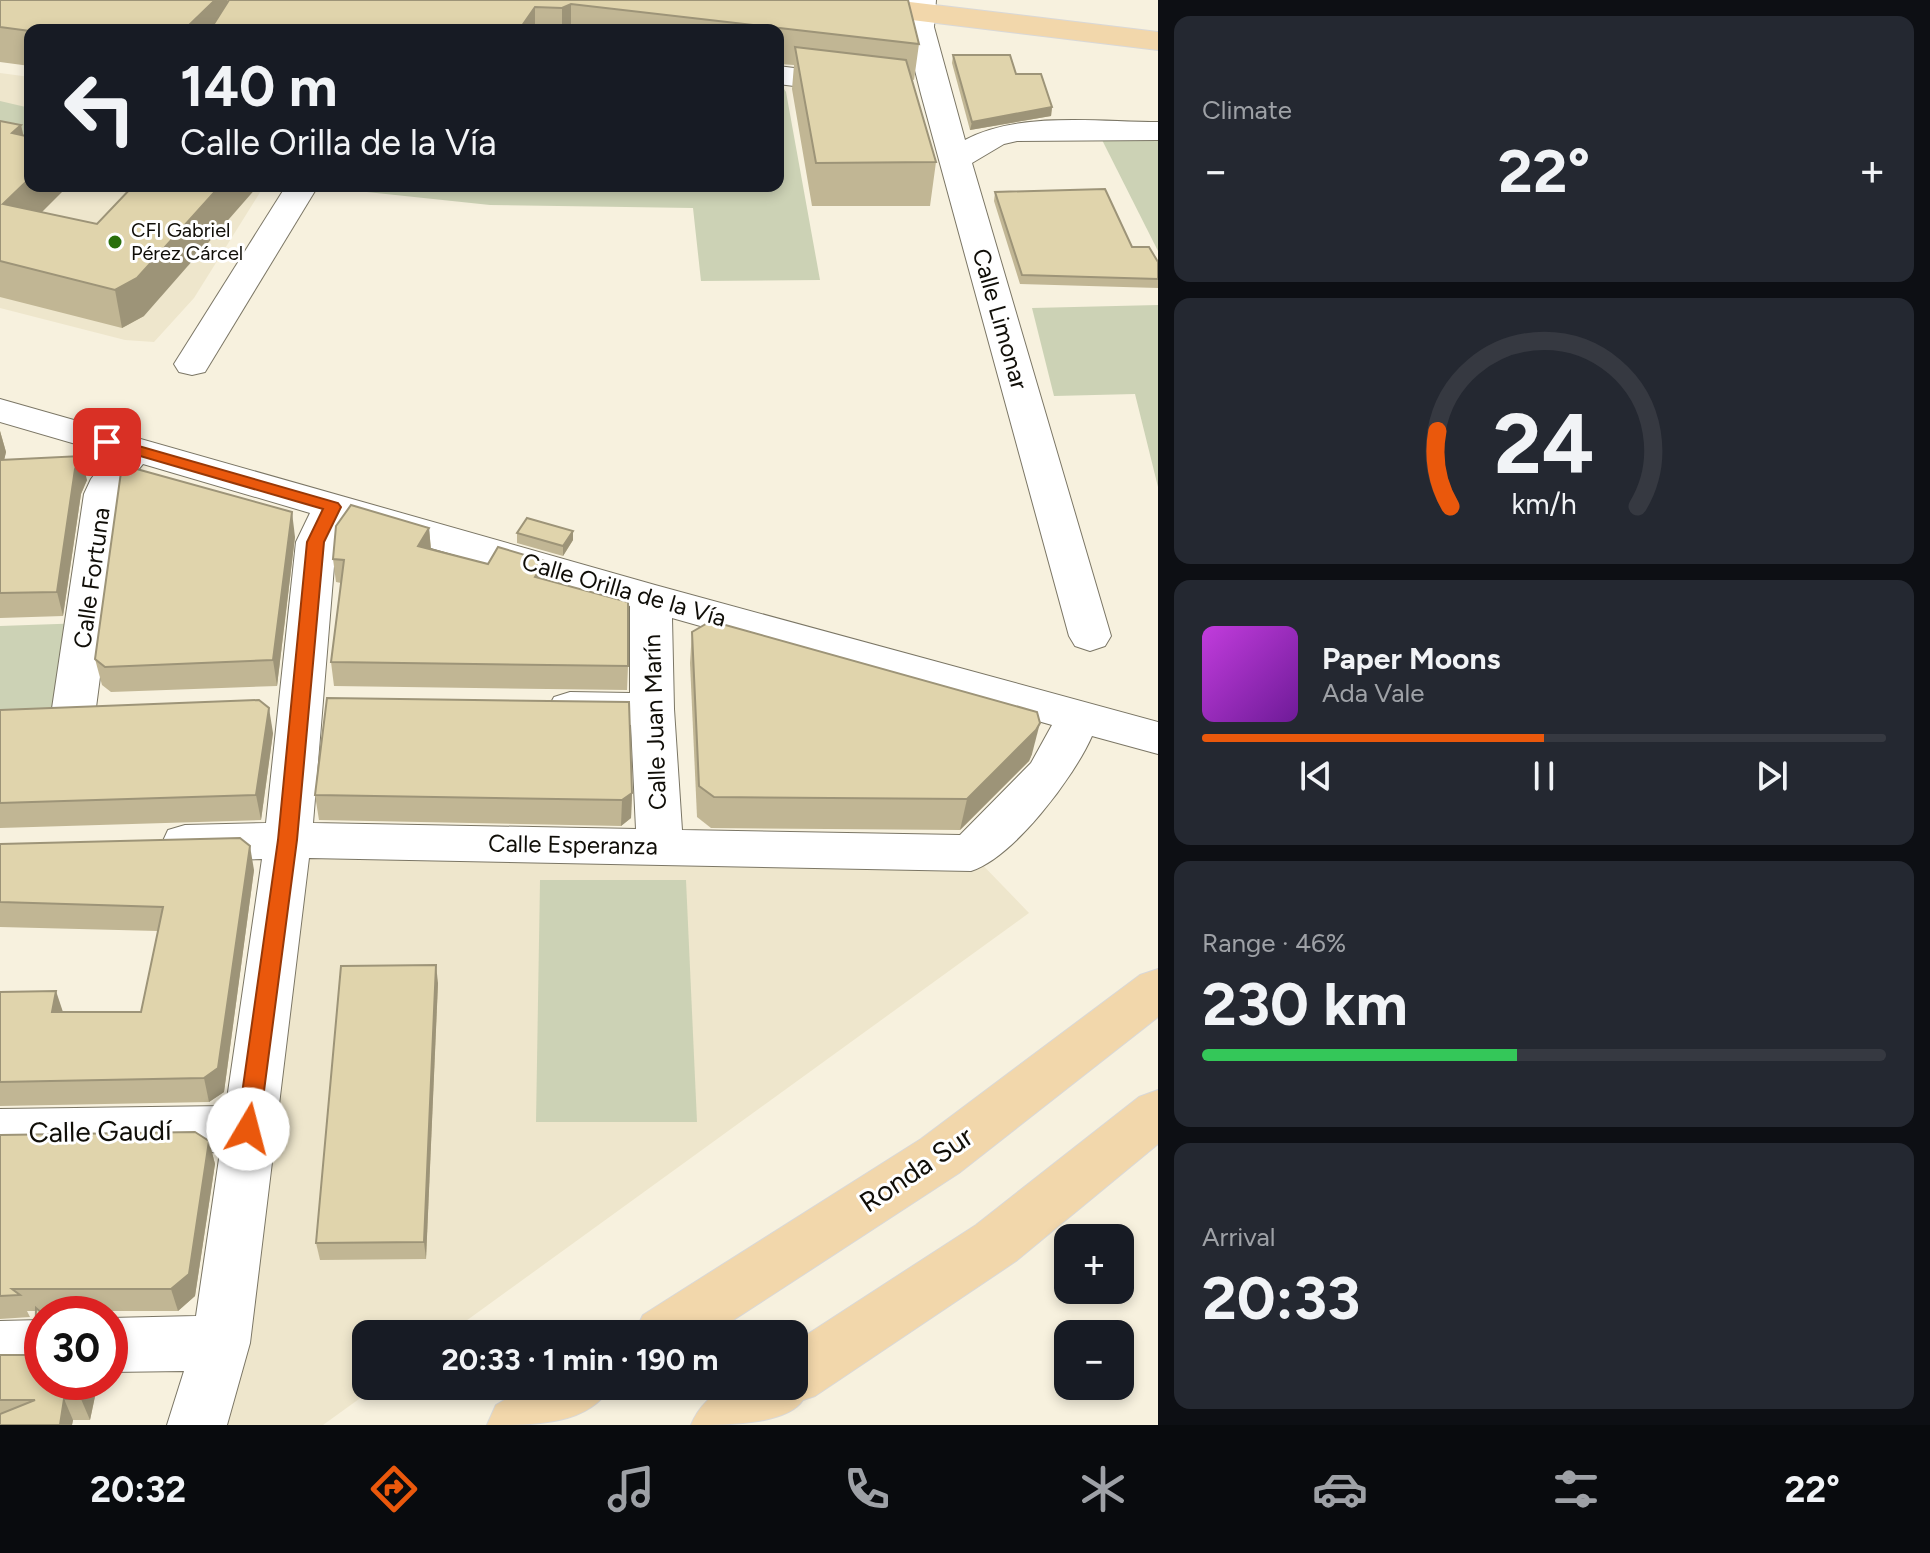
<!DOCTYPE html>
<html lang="en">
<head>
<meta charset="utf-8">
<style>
	body { margin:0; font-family:Figtree,sans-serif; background:#242831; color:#f1f3f6; height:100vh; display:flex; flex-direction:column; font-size:30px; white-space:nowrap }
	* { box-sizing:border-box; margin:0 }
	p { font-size:26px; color:#9ea1a6 }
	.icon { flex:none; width:44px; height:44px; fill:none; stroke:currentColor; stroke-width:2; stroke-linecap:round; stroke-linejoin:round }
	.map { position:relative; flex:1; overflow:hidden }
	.side { display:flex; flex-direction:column; gap:16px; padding:16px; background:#0d0f14; width:772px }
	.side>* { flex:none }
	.top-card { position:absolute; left:24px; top:24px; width:760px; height:168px; border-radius:16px; box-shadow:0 4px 12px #0003; background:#171b24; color:#f1f3f6; overflow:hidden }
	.fabs { position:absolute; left:1054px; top:1224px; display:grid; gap:16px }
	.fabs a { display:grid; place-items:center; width:80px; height:80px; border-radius:16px; background:#171b24; box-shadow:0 4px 12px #0003; font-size:40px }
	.speed { position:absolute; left:24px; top:1296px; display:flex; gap:16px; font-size:40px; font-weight:700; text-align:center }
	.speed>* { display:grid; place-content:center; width:104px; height:104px; border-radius:50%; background:#171b24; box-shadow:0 4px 12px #0003; line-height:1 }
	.speed .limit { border:12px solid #d22; background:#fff; color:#111 }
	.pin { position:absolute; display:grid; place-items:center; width:68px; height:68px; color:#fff; margin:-34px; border-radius:16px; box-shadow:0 4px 12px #0006 }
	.me { position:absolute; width:88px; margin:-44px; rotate:8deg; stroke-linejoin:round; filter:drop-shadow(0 0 6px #0008) }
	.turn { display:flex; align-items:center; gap:28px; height:168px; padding:0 24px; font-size:36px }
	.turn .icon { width:104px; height:104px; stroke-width:2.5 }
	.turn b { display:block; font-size:56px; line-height:68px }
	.big { font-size:60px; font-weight:700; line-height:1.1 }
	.side .card { flex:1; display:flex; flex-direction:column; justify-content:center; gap:12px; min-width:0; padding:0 28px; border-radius:16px; background:#242831 }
	.side .dial { align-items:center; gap:0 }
	.dial svg { height:208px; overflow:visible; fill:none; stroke:#363941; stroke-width:7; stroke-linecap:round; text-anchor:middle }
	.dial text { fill:#f1f3f6; stroke:none }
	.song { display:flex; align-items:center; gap:24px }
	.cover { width:96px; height:96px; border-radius:12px; background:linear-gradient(135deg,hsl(290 70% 55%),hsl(280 70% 35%)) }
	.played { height:8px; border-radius:4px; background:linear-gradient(90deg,#ea580c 50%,#363941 50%) }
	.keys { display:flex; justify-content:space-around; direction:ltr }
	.heat { display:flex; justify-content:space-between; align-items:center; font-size:44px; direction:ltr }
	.charge { height:12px; border-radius:6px; background:linear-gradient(90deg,#34c759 46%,#363941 0) }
	.trip { position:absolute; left:352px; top:1320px; width:456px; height:80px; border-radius:16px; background:#171b24; box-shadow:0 4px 12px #0003; font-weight:700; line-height:80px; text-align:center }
	.tab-bar { display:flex; height:128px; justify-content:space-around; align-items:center; background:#090b0e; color:#9ea1a6 }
	.tab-bar .icon { width:56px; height:56px }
	.tab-bar .on { color:#ea580c }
	.tab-bar b { font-size:36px; color:#f1f3f6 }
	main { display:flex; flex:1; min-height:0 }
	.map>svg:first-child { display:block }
	.built { fill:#eee6cc }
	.green { fill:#ccd2b5 }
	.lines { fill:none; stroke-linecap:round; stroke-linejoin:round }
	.minor-casing { stroke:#7b7665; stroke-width:2 }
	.major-casing { stroke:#d9d8d7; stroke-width:2 }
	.minor { fill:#fff; fill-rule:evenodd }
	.major { fill:#f2d7ab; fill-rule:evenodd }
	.wall { fill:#c1b694 }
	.shaded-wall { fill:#9d9478 }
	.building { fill:#e0d4ac; stroke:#9d9478; stroke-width:2 }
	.route { fill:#ea580c; stroke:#983908; stroke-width:2 }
	.poi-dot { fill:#296f0c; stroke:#fff; stroke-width:3 }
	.labels { text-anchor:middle; stroke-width:6; stroke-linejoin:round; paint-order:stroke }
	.far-poi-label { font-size:20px; fill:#100e08; stroke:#fff; text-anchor:start }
	.street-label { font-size:24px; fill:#100e08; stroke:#fff }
	.near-street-label { font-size:28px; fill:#100e08; stroke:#fff }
</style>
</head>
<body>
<main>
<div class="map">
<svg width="1158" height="1425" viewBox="0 0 1158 1425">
	<rect width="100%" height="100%" fill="#f7f1de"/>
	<g class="built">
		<path d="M0,73L30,77V186H264L194,298L154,342L125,340L0,308Z"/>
		<path d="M288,840L971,853L1029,913L448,1334H366V1386H377L323,1425H197Z"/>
	</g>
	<g class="green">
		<path d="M778,80L786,92L820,280L701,281L693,208L490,205L310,186H778Z"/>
		<path d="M0,101L30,108V156L0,149Z"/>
		<path d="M1158,131V251L1098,132Z"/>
		<path d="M1158,305V487L1135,394L1054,396L1032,308Z"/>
		<path d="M86,623L73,715L0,716V626Z"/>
		<path d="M540,880H686L697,1122H536Z"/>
	</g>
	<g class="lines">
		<defs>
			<g id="minor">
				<path d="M908,0H936L934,27L965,140C1018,111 1098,122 1158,122V140L1017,141L1004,144L972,163L1111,636L1105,646L1090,651L1075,646L1069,636L921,94L904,27Z"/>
				<path d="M778,66L850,75L861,78L865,84L861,90L850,93L778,84Z"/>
				<path d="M286,186H318L205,372L192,375L179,372L174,364Z"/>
				<path d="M0,399L655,585L1158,722V754L1092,736C1074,777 1014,857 971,871L309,858L250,1343L227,1425H167L184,1371L110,1372V1318L196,1316L220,1152L0,1155V1109L226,1106L262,859L185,861L168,856L162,843L168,830L185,825L266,823L296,542L310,513L143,464L128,482L124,494L95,715L89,726L73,731L57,726L51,715L84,494L91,479L110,454L0,422ZM345,523L630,606V693L570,692L554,697L548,708L554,719L570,724L631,725L636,829L313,823L336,542ZM672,618L1052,725L1031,763L960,835L682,830L674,709Z"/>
				<path d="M42,1320V1374L0,1375V1321Z"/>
			</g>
			<g id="major">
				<path d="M808,0H893L1158,32V50L822,9L812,6Z"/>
				<path d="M1158,969V1017L959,1173L712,1334H634L643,1315L921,1139L1140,975Z"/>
				<path d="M1158,1090V1144L1016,1261L815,1396L803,1400C787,1425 723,1425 691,1425C712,1377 749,1386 794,1386V1343L976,1225L1139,1097Z"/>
				<path d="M528,1386H611C589,1425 536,1425 487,1425L496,1405Z"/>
			</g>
		</defs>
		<use href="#minor" class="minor-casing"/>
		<use href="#major" class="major-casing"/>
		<use href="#minor" class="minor"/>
		<use href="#major" class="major"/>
	</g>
	<g class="wall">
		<path d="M0,0H908L919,44L914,80L911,79L936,162L930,206H812L792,89L794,65L778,64V30H30V66L0,62Z"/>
		<path d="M953,55L1016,74L1052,107L1051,116L970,130L952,63Z"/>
		<path d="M0,121L21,125L42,212L97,224L144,316L122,328L0,297Z"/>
		<path d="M995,192L1132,247L1158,262V288L1020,284L994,201Z"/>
		<path d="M0,431L6,452L4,460L87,480L81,494L63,616L0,618Z"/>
		<path d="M429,528L431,549L545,580L628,666L627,690L334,686L331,662L341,583L336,582L333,559Z"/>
		<path d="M517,533L573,540L563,556L517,543Z"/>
		<path d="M295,537L277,686L111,692L102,685L95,659Z"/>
		<path d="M692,632L1032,754L1029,761L960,830L711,828L697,817L690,663Z"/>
		<path d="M0,710L273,733L261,820L0,828Z"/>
		<path d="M632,793L631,818L621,826L319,820L315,795Z"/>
		<path d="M0,844L254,870L224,1092L209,1102L0,1106V992L63,1012H141L158,931L0,927Z"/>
		<path d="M438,983L426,1259L320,1260L316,1243Z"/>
		<path d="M0,1135L209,1141L215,1164L195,1296L178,1311H39L42,1382H98L90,1420H73L72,1425H0V1355H35L36,1311H27L30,1317L0,1319Z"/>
	</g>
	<g class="shaded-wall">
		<path d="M215,0H227L231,24L225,30H184Z"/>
		<path d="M571,4V30H562V8Z"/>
		<path d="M535,7V30H519Z"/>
		<path d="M1052,107L1051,116L970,130L972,122Z"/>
		<path d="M21,125L29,162L12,133Z"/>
		<path d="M30,178V186H68L12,242L3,204Z"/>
		<path d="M220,186H258L144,316L122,328L115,290Z"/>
		<path d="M0,431L6,452L0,478Z"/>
		<path d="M81,456L87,480L81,494L63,616L57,592L75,469Z"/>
		<path d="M292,512L295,537L277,686L273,660Z"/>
		<path d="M429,528L431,551L418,546Z"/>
		<path d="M573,531V540L563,556V546Z"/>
		<path d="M545,561V584L535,577Z"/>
		<path d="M269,708L273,733L261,820L256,795Z"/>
		<path d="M1040,723L1032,754L1029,761L960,830L967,799Z"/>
		<path d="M632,793L631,818L621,826L622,800Z"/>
		<path d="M250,846L254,870L224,1092L209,1102L204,1078Z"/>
		<path d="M436,965L438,983L426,1259L424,1242Z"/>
		<path d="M56,991L64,1015L52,1012Z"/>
		<path d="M209,1141L215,1164L195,1296L178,1311L171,1289Z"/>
		<path d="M85,1382H98L90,1420L81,1399Z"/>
		<path d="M64,1399L73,1420L72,1425H60Z"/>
	</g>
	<g class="building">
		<path d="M0,0H215L184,30L30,31L0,27Z"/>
		<path d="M229,0H908L919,44L571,4L562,8L535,7L519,30H210Z"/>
		<path d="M795,47L906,60L936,162L816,163Z"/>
		<path d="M953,55H1010L1016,74H1041L1052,107L972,122Z"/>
		<path d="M0,121L21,125L12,133L30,137V178L3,204L97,224L133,186H220L137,278L115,290L0,261Z"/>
		<path d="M1105,189L1132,247H1149L1158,262V279L1022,275L995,192Z"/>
		<path d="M81,456L75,469L57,592L0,593V460Z"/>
		<path d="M133,468L292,512L273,660L105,667L95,659L121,472Z"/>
		<path d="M351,505L429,528L418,546L488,564L498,547L545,561L535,577L628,602V666L331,662L344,560L333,559L336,526Z"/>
		<path d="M527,518L573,531L563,546L517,533Z"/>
		<path d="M711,621L1037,712L1040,723L1036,730L967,799L714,797L699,786L692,632Z"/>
		<path d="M327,698L629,702L632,793L622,800L315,795Z"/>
		<path d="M259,700L269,708L256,795L0,803V710Z"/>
		<path d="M240,838L250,846L218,1068L204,1078L0,1082V992L56,991L52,1012H141L163,907L0,902V844Z"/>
		<path d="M436,965L424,1242L316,1243L341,966Z"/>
		<path d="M195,1132L209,1141L189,1274L171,1289H12L20,1295L0,1296V1135Z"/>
		<path d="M36,1308L43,1314H42V1382H85L81,1399H64L60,1425H0V1414L35,1400H0V1355H35Z"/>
	</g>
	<path class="route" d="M107,437L338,503L341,507L324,542L297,840L259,1129L256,1136L248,1138L241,1136L237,1129L278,840L307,542L323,509L102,445L100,442Z"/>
	<circle class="poi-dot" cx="115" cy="242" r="8"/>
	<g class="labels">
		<g class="far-poi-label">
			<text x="131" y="237">CFI Gabriel<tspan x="131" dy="23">Pérez Cárcel</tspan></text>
		</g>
		<g class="street-label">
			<text transform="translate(1000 319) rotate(74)" y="8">Calle Limonar</text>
			<text transform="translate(92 578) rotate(-82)" y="8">Calle Fortuna</text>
			<text transform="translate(624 590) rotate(16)" y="8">Calle Orilla de la Vía</text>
			<text transform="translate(655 722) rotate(-92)" y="8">Calle Juan Marín</text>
			<text transform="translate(573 845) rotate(1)" y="8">Calle Esperanza</text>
		</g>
		<g class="near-street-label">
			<text transform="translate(100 1131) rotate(-1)" y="10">Calle Gaudí</text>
			<text transform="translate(916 1169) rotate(-34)" y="10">Ronda Sur</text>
		</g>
	</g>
</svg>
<div class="fabs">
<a>+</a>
<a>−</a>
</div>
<div class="speed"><div class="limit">30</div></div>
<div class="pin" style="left:107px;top:442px;background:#d93025"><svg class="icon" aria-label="arrive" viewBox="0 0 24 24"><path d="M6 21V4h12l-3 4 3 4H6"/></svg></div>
<svg class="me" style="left:248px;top:1129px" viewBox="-20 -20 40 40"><circle r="19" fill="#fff"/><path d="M0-13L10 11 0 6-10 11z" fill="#ea580c"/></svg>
<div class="trip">20:33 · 1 min · 190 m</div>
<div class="top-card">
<div class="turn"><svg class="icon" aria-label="left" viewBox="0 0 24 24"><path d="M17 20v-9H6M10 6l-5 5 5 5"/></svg><div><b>140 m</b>Calle Orilla de la Vía</div></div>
</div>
</div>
<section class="side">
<div class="card"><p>Climate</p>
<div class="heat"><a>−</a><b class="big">22°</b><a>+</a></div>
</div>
<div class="card dial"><svg viewBox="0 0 100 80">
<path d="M14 69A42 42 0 1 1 86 69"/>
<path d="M14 69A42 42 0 0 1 9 40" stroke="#ea580c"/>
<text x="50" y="56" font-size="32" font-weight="700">24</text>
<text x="50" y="72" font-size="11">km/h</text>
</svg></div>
<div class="card">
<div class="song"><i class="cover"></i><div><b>Paper Moons</b><p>Ada Vale</p></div></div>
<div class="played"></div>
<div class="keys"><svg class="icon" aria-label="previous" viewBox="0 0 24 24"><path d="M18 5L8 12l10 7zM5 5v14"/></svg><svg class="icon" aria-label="pause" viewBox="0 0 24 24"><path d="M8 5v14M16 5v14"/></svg><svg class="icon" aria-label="next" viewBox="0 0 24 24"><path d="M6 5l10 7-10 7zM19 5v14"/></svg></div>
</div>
<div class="card"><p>Range · 46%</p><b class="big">230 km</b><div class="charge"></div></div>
<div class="card"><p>Arrival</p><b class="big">20:33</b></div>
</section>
</main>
<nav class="tab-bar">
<b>20:32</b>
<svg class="icon on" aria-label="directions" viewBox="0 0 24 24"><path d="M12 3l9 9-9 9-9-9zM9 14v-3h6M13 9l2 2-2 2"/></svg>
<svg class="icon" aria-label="music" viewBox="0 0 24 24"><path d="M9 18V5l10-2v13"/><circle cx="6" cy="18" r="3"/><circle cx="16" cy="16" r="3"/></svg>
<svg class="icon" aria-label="phone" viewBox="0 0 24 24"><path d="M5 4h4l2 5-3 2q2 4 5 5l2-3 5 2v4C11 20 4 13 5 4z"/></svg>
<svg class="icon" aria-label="climate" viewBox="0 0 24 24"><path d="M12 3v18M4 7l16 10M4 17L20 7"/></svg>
<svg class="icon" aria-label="car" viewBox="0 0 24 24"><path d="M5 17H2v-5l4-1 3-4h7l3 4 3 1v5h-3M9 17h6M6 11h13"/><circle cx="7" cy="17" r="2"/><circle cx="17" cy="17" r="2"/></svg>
<svg class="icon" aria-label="filters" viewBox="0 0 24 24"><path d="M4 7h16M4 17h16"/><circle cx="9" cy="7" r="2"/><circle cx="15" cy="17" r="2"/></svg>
<b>22°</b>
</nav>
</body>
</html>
